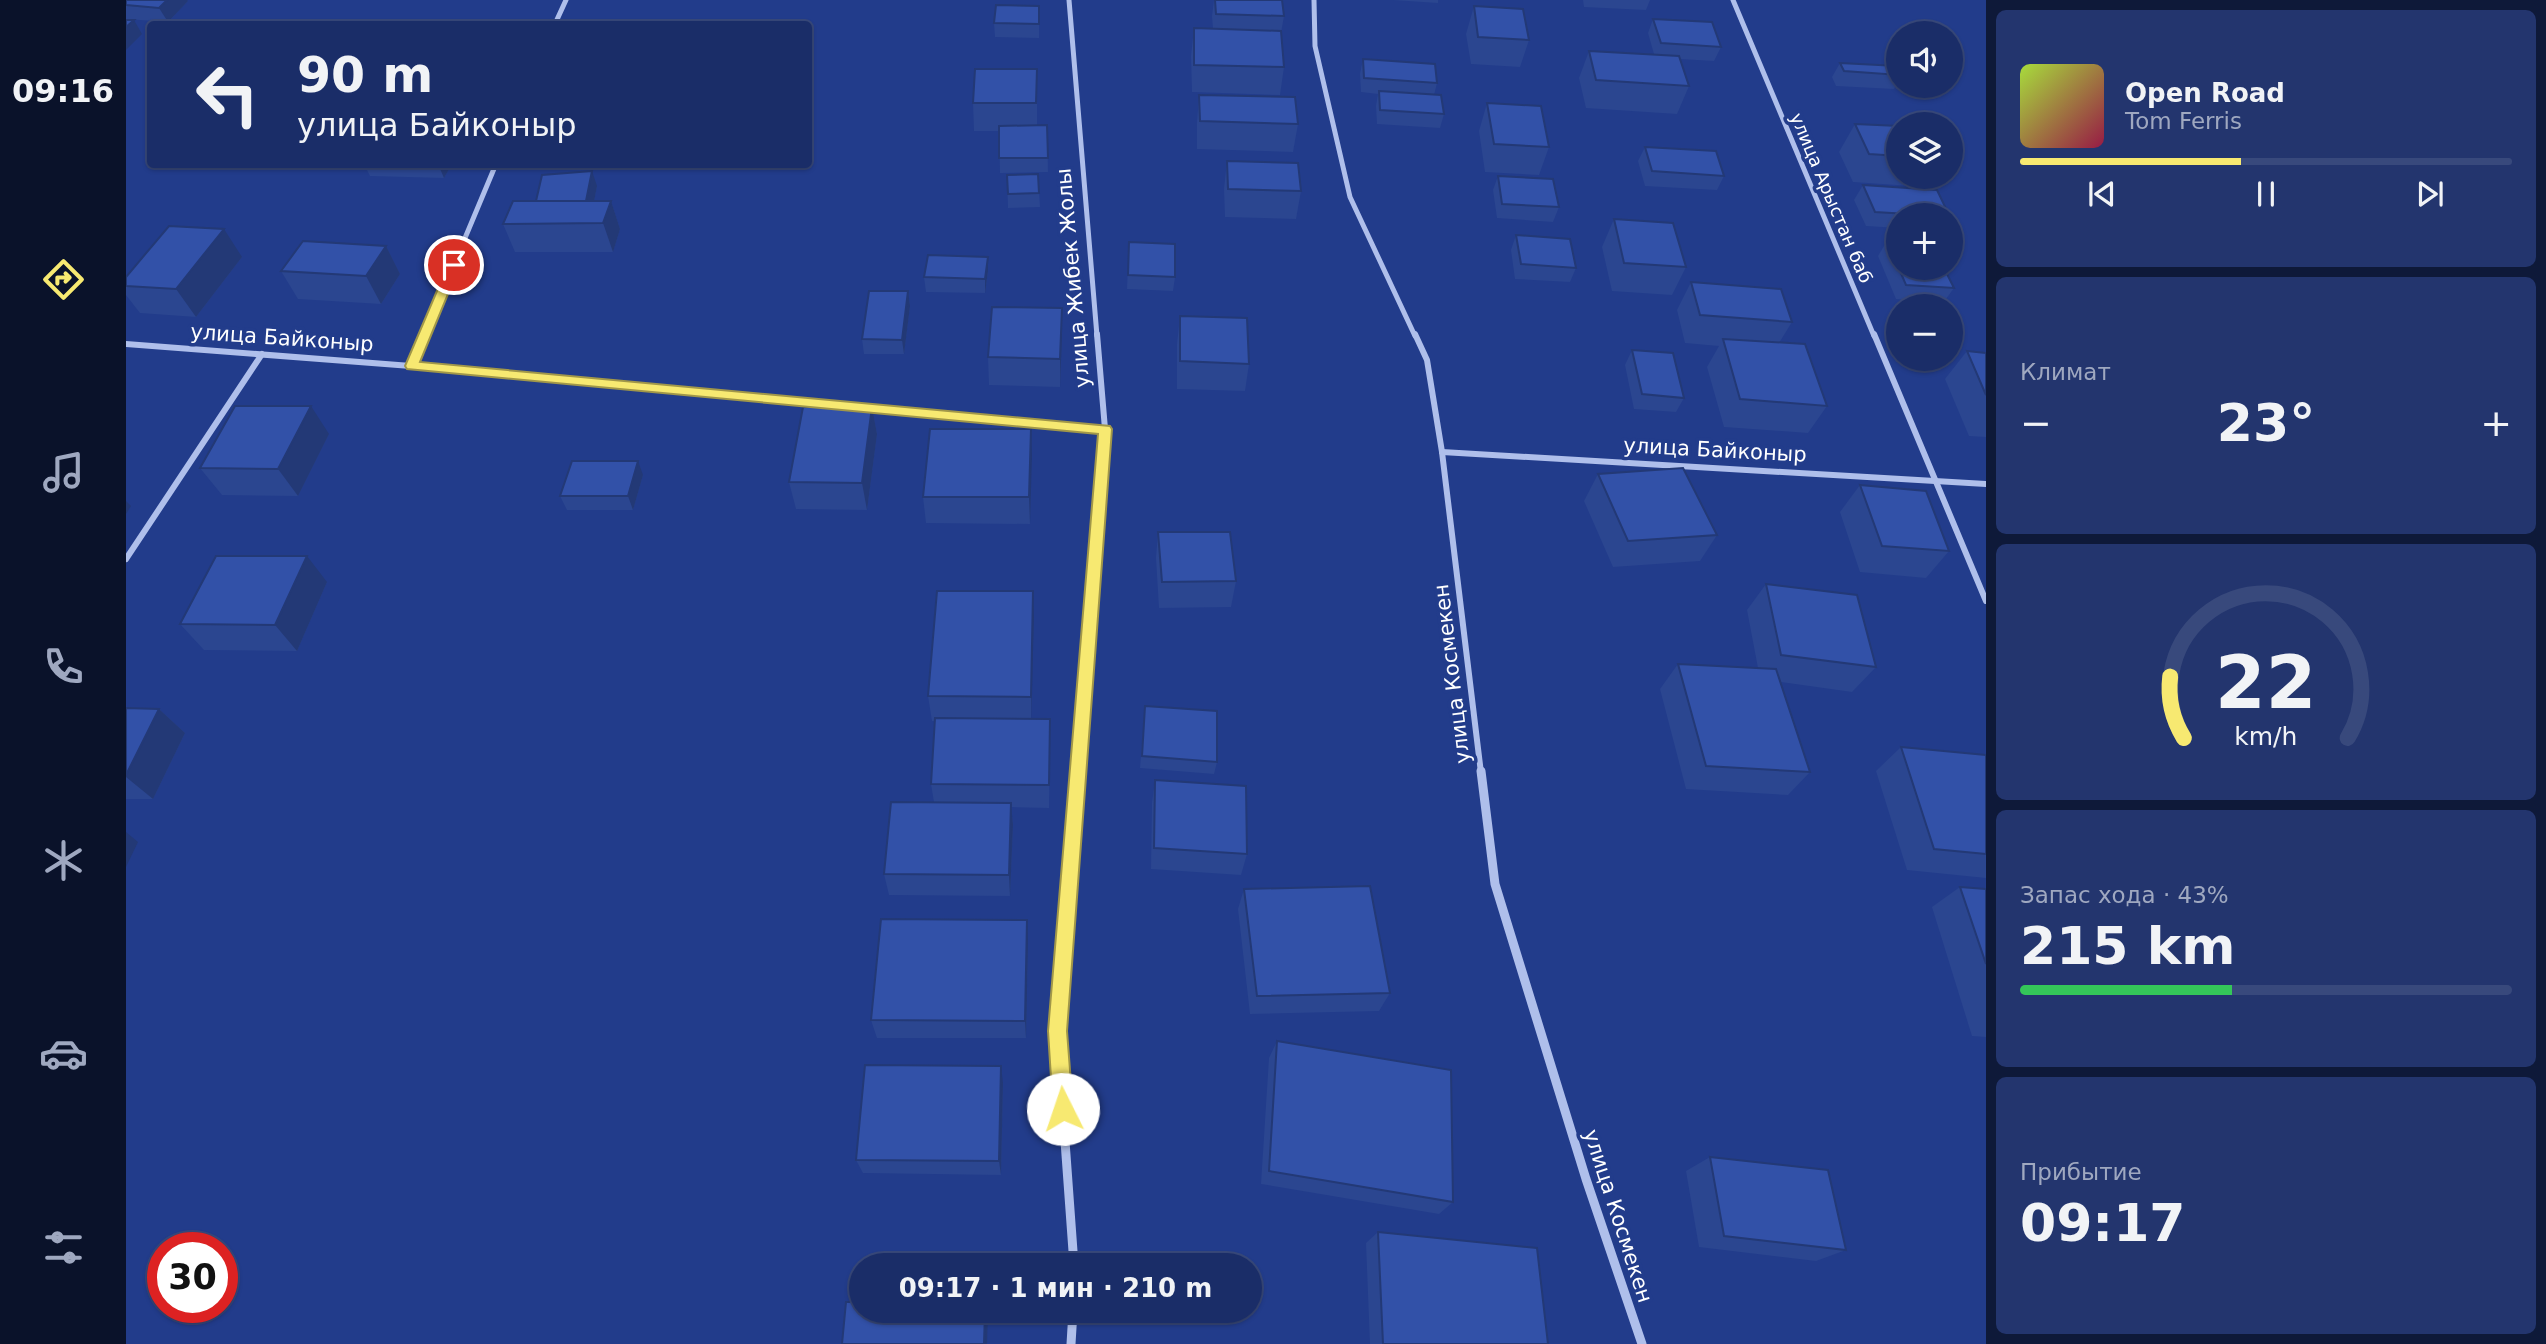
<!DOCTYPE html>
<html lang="ru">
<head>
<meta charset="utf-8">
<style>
	body { margin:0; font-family:"DejaVu Sans",sans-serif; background:#23356e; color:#f1f3f6; height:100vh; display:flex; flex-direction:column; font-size:26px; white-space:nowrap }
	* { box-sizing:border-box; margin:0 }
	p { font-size:23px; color:#9fa8c0 }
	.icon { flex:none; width:38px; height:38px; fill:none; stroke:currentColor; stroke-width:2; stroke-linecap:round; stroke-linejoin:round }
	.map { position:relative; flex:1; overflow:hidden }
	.sheet { display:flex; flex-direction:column; gap:10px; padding:10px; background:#0e1939; width:560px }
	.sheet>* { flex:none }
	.guide { position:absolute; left:21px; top:21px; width:665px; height:147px; border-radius:7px; box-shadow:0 2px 5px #0004,0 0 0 2px #38497c; background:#1a2d68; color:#f1f3f6; overflow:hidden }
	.buttons { position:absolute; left:1760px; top:21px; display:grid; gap:14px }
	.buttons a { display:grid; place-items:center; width:77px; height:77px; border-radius:50%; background:#1a2d68; box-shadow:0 2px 5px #0004,0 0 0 2px #38497c; font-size:35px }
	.speed { position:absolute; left:21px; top:1232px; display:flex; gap:14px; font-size:35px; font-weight:700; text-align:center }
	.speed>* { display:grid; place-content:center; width:91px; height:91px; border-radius:50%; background:#1a2d68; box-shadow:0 2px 5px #0004,0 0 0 2px #38497c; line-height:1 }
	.speed .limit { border:10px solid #d22; background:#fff; color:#111 }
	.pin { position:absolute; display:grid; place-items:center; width:60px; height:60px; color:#fff; margin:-30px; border:4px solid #fff; border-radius:50%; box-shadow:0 2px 7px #0007 }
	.me { position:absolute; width:77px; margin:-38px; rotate:356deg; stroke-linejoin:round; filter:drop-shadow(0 0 5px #0008) }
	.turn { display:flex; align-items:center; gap:24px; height:147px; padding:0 35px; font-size:32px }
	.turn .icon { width:91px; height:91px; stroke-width:2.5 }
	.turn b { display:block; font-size:49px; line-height:60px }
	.big { font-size:52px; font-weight:600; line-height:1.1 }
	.sheet .card { flex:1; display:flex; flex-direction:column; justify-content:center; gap:10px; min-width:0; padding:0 24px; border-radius:10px; background:#23356e }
	.sheet .dial { align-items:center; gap:0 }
	.dial svg { height:182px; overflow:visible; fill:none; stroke:#38497c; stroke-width:7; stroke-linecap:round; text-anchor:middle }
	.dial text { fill:#f1f3f6; stroke:none }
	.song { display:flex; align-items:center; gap:21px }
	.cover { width:84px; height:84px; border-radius:10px; background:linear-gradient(135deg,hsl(80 70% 55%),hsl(340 70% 35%)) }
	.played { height:7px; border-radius:4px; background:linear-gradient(90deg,#f7e971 45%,#38497c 45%) }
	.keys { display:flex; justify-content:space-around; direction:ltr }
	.heat { display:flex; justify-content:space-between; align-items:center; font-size:38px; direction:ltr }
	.charge { height:10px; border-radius:5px; background:linear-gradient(90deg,#34c759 43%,#38497c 0) }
	.trip { position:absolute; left:723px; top:1253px; width:413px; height:70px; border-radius:35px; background:#1a2d68; box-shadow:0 2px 5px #0004,0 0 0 2px #38497c; font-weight:600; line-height:70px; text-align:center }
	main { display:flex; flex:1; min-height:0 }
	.tabs { display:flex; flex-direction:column; width:126px; justify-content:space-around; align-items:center; background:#0a122a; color:#9fa8c0 }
	.tabs .icon { width:49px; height:49px }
	.tabs .selected { color:#f7e971 }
	.tabs b { font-size:32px; color:#f1f3f6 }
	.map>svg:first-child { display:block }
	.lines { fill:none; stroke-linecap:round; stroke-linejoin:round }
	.minor-far2 { stroke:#afbfeb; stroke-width:5 }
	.minor-far1 { stroke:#afbfeb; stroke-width:6 }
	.minor { stroke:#afbfeb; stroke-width:9 }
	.wall { fill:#2b4690 }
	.shaded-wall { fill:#233976 }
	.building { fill:#3251a8; stroke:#233976; stroke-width:2 }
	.route { fill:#f7e971; stroke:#a19749; stroke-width:2 }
	.labels { text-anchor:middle; stroke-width:7; stroke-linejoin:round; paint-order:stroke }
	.far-street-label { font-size:18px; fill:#fff; stroke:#223c8b }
	.street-label { font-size:21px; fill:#fff; stroke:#223c8b }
</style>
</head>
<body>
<main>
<nav class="tabs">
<b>09:16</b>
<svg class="icon selected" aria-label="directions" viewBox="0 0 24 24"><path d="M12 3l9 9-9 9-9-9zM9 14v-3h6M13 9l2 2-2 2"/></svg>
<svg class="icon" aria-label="music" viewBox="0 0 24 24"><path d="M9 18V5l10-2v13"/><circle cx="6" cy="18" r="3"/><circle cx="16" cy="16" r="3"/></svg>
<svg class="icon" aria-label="phone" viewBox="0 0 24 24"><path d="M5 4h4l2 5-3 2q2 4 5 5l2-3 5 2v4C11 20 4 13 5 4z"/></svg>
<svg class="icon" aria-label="climate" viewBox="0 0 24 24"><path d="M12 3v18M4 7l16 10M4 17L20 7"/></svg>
<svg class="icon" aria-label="car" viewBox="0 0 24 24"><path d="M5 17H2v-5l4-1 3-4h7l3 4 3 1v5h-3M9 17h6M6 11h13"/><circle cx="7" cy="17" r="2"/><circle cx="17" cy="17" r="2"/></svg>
<svg class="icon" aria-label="filters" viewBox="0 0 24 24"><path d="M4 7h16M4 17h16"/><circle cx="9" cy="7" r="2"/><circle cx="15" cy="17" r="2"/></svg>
</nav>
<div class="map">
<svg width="1860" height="1344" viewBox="0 0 1860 1344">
	<rect width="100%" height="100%" fill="#223c8b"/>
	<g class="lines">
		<g class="minor-far2">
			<path d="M943,0L971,336"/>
			<path d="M1188,0L1189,46L1224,197L1289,336"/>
			<path d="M1607,0L1748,336"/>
			<path d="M429,24L440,0"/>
			<path d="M298,336L370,164"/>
		</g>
		<g class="minor-far1">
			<path d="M1289,334L1301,360L1316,452L1355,773"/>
			<path d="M1748,334L1860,601"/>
			<path d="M0,344L285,366L979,429"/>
			<path d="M285,366L299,334"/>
			<path d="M1316,452L1860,484"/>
			<path d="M0,559L136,354"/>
			<path d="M952,773L979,429L971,334"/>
		</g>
		<g class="minor">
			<path d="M1355,771L1369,884L1460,1179L1516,1344"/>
			<path d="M948,1265L931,1031L952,771"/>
			<path d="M945,1344L947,1311"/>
		</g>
	</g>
	<g class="wall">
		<path d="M0,0L62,1L42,22L0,19Z"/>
		<path d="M1088,0H1156L1158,16L1155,33L1158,67L1154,95L1066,92L1065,56L1068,28L1087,29L1086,16Z"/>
		<path d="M1267,0H1312V3Z"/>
		<path d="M1457,0H1524L1520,10L1458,7Z"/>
		<path d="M913,6V38L869,37L868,23Z"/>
		<path d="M1348,6L1403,40L1394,67L1345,64L1340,34Z"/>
		<path d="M1527,19L1595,47L1588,61L1554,59L1563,86L1551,114L1460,108L1453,78L1463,51L1528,54L1522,33Z"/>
		<path d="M1237,59L1311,83L1308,95L1318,114L1314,128L1251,124L1250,106L1252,94L1235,92L1234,74Z"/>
		<path d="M1714,63L1773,68V81L1768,89L1710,86L1706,77Z"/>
		<path d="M911,69V126L921,125L922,172L874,173L873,131H848L847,103Z"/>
		<path d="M1073,95L1172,124L1167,152L1071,149V123Z"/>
		<path d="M1361,103L1423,147L1413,175L1359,172L1353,131Z"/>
		<path d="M1729,124L1773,126V177H1807L1800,187L1727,182L1713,152Z"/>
		<path d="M1519,147L1598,176L1591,190L1519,186L1512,161Z"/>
		<path d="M1101,161L1175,191L1170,219L1099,217L1098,189Z"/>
		<path d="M238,164H326L318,178L244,176Z"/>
		<path d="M912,174L914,207L882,208L881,175Z"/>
		<path d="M1372,176L1433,207L1427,222L1371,218L1367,190Z"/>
		<path d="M1737,185L1823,215H1773V228L1740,226L1728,200Z"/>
		<path d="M471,186L468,201H485L494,229L487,252H389L377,224L410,201Z"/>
		<path d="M1488,219L1560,267L1546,295L1486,291L1476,247Z"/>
		<path d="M1390,235L1450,268L1444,282L1389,279L1385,250Z"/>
		<path d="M1761,241L1828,288L1817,303L1770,299L1752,256Z"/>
		<path d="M1003,242L1049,277L1047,291L1001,289Z"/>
		<path d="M260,246L274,274L255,304L172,299L155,271Z"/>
		<path d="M116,257L70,317L14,313L0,295V277Z"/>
		<path d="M862,257V271L859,293L800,292L798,277Z"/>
		<path d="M1565,282L1666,322L1653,343L1701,406L1682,433L1598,427L1581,367L1593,346L1559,343L1551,310Z"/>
		<path d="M782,291L784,306L778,354H738L736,339Z"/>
		<path d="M1054,316L1123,364L1119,391L1051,389V344Z"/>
		<path d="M936,336L934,387L863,385L862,357Z"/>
		<path d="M1506,350L1558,398L1550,412L1508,409L1499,365Z"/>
		<path d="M1841,351L1860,353V437L1843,436L1819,379Z"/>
		<path d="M746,407L751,434L741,510L670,509L663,482Z"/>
		<path d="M905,429L904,524L800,523L797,497Z"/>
		<path d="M203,434L172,496L96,495L74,468Z"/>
		<path d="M1472,474L1591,535L1574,561L1487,567L1458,501Z"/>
		<path d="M517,475L507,510H441L434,496Z"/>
		<path d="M1734,485L1823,551L1800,578L1734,572L1714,512Z"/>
		<path d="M1032,532L1110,581L1105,607L1033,608L1030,558Z"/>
		<path d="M201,582L171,651L78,650L54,624Z"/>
		<path d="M1640,584L1750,667L1726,692L1655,682L1684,772L1662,795L1560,789L1534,689L1552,664L1632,668L1621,610Z"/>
		<path d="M908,617L905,719L924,743L923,808L885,807L887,825L884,896L763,895L758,874L808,802L805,784L809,721H806L802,696Z"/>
		<path d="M1019,706L1091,762L1088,774L1014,768Z"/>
		<path d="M0,708L33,709L59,733L27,799H0Z"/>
		<path d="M1775,747L1860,755V878L1781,870L1750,771Z"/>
		<path d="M1029,780L1121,854L1115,875L1025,869L1026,803Z"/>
		<path d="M1834,887L1860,889V1037L1846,1036L1806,907Z"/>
		<path d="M1118,889L1264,993L1253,1011L1124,1014L1112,909Z"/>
		<path d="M902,940L900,1038H751L745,1020Z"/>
		<path d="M1151,1041L1327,1202L1313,1214L1135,1184L1143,1058Z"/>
		<path d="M877,1083L875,1175L737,1173L730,1160Z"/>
		<path d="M1584,1157L1720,1250L1690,1261L1573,1247L1560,1171Z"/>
		<path d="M1252,1232L1422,1344H1244L1240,1243Z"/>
	</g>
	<g class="shaded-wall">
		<path d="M41,0H61L62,1L42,22L33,8Z"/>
		<path d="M8,20L16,34L0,50V27Z"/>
		<path d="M312,164H326L318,178Z"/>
		<path d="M466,171L471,186L465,217L460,203Z"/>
		<path d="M485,201L494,229L487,252L477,223Z"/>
		<path d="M98,229L116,257L70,317L50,289Z"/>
		<path d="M260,246L274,274L255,304L240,276Z"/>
		<path d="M862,257V271L859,293V279Z"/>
		<path d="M782,291L784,306L778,354L776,340Z"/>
		<path d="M936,308V336L934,387V359Z"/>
		<path d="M185,406L203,434L172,496L152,469Z"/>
		<path d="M746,407L751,434L741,510L736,483Z"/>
		<path d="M905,429L906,456L904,524L903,497Z"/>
		<path d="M512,461L517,475L507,510L502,496Z"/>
		<path d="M0,501L5,506L0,514Z"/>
		<path d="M181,556L201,582L171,651L149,625Z"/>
		<path d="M907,591L908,617L905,721V697Z"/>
		<path d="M33,709L59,733L27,799L0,777V775Z"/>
		<path d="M885,803L887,825L884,896L883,875Z"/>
		<path d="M0,832L12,842L0,867Z"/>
		<path d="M901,920L902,940L900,1038L899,1021Z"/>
		<path d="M875,1066L877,1083L875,1175L873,1161Z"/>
		<path d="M859,1311H862V1312L861,1344H858Z"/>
	</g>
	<g class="building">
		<path d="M0,0H41L33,8L0,5Z"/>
		<path d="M1089,0H1156L1158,16L1090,14Z"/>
		<path d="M870,5L913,6V24L868,23Z"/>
		<path d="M1348,6L1397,9L1403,40L1352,37Z"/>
		<path d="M1527,19L1586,22L1595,47L1535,43Z"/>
		<path d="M0,20H8L0,27Z"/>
		<path d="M1068,28L1155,31L1158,67L1068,65Z"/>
		<path d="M1463,51L1553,56L1563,86L1470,80Z"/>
		<path d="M1237,59L1309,64L1311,83L1238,78Z"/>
		<path d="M1714,63L1772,66L1773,75L1718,71Z"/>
		<path d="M849,69H911L910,103H847Z"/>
		<path d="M1253,91L1315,95L1318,114L1254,110Z"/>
		<path d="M1073,95L1169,97L1172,124L1074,121Z"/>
		<path d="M1361,103L1415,106L1423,147L1368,144Z"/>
		<path d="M1729,124L1773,126V156L1743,154Z"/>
		<path d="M921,125L922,158H873V126Z"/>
		<path d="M1519,147L1590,151L1598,176L1526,171Z"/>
		<path d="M1101,161L1172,163L1175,191L1102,189Z"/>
		<path d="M466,171L460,201H410L416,175Z"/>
		<path d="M912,174L913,193L882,194L881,175Z"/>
		<path d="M1372,176L1427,179L1433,207L1376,204Z"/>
		<path d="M1737,185L1811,190L1823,215H1799L1749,212Z"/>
		<path d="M387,201H485L477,223L377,224Z"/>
		<path d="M1488,219L1547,223L1560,267L1498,263Z"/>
		<path d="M43,226L98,229L50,289L0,286V277Z"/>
		<path d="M1390,235L1444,239L1450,268L1395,264Z"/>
		<path d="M177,241L260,246L240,276L155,271Z"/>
		<path d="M1761,241L1773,242V268H1818L1828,288L1780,285Z"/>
		<path d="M1003,242L1049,244V277L1002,275Z"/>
		<path d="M802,255L862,257L859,279L798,277Z"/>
		<path d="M1565,282L1655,289L1666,322L1574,315Z"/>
		<path d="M743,291H782L776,340L736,339Z"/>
		<path d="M866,307L936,308L934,359L862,357Z"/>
		<path d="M1054,316L1121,318L1123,364L1054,361Z"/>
		<path d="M1597,339L1679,344L1701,406L1614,399Z"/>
		<path d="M1506,350L1547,353L1558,398L1516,394Z"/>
		<path d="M1841,351L1860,353V395Z"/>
		<path d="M109,406H185L152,469L74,468Z"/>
		<path d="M677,407H746L736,483L663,482Z"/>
		<path d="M804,429H905L903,497H797Z"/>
		<path d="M446,461H512L502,496H434Z"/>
		<path d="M1557,468L1591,535L1502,541L1472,474Z"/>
		<path d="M1734,485L1800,491L1823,551L1756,546Z"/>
		<path d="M1032,532H1104L1110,581L1036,582Z"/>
		<path d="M90,556H181L149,625L54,624Z"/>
		<path d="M1640,584L1731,595L1750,667L1655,655Z"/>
		<path d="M811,591H907L905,697L802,696Z"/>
		<path d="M1552,664L1650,669L1684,772L1580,766Z"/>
		<path d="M1019,706L1091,711V762L1016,756Z"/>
		<path d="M0,708L33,709L0,775Z"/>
		<path d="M809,718L924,719L923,785L805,784Z"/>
		<path d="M1775,747L1860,755V854L1808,849Z"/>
		<path d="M1029,780L1120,786L1121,854L1028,848Z"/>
		<path d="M765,802L885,803L883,875L758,874Z"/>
		<path d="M1244,886L1264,993L1131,996L1118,889Z"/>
		<path d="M1834,887L1860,889V964Z"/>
		<path d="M755,919L901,920L899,1021L745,1020Z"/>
		<path d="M1151,1041L1325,1070L1327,1202L1143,1171Z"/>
		<path d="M739,1065L875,1066L873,1161L730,1160Z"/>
		<path d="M1584,1157L1702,1170L1720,1250L1598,1236Z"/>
		<path d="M1252,1232L1411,1248L1422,1344H1257Z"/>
		<path d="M720,1302H735V1311H859L858,1344H716Z"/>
	</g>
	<path class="route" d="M328,261L334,265L294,362L984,426L986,429L941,1031L947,1109L944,1116L937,1119L930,1116L927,1109L922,1031L972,434L281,369L279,366L322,265Z"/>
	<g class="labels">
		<g class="far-street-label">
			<text transform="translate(1705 198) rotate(67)" y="6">улица Арыстан баб</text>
		</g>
		<g class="street-label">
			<text transform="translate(947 278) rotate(-95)" y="7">улица Жибек Жолы</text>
			<text transform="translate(156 338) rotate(4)" y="7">улица Байконыр</text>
			<text transform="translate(1589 450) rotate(3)" y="7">улица Байконыр</text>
			<text transform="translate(1326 674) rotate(-97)" y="7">улица Космекен</text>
			<text transform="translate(1492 1216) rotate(72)" y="7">улица Космекен</text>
		</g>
	</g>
</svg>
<div class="buttons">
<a><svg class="icon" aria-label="sound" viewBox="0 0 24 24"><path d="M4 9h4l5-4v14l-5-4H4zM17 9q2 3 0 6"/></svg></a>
<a><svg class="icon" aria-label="layers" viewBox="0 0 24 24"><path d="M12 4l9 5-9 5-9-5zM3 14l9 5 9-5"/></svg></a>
<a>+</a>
<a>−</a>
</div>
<div class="speed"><div class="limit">30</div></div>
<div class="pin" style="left:328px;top:265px;background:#d93025"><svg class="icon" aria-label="arrive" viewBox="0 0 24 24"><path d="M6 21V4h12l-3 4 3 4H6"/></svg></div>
<svg class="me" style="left:937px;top:1109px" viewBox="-20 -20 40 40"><circle r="19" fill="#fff"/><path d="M0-13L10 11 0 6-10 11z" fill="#f7e971"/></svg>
<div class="trip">09:17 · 1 мин · 210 m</div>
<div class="guide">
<div class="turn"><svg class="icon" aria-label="left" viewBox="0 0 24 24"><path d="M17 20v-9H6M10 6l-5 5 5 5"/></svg><div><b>90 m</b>улица Байконыр</div></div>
</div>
</div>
<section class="sheet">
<div class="card">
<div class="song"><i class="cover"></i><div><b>Open Road</b><p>Tom Ferris</p></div></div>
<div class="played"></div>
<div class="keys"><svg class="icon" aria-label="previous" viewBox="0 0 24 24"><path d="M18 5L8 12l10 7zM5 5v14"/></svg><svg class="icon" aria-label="pause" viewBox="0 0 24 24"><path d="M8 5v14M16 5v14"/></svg><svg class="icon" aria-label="next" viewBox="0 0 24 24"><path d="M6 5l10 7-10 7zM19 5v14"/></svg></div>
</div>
<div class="card"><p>Климат</p>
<div class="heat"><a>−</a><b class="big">23°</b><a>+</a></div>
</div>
<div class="card dial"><svg viewBox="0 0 100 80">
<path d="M14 69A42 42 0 1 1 86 69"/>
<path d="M14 69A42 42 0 0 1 8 42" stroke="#f7e971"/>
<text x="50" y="56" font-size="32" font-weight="700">22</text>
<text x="50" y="72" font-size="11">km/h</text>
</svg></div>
<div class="card"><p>Запас хода · 43%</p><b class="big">215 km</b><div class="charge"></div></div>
<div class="card"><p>Прибытие</p><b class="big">09:17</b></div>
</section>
</main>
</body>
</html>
